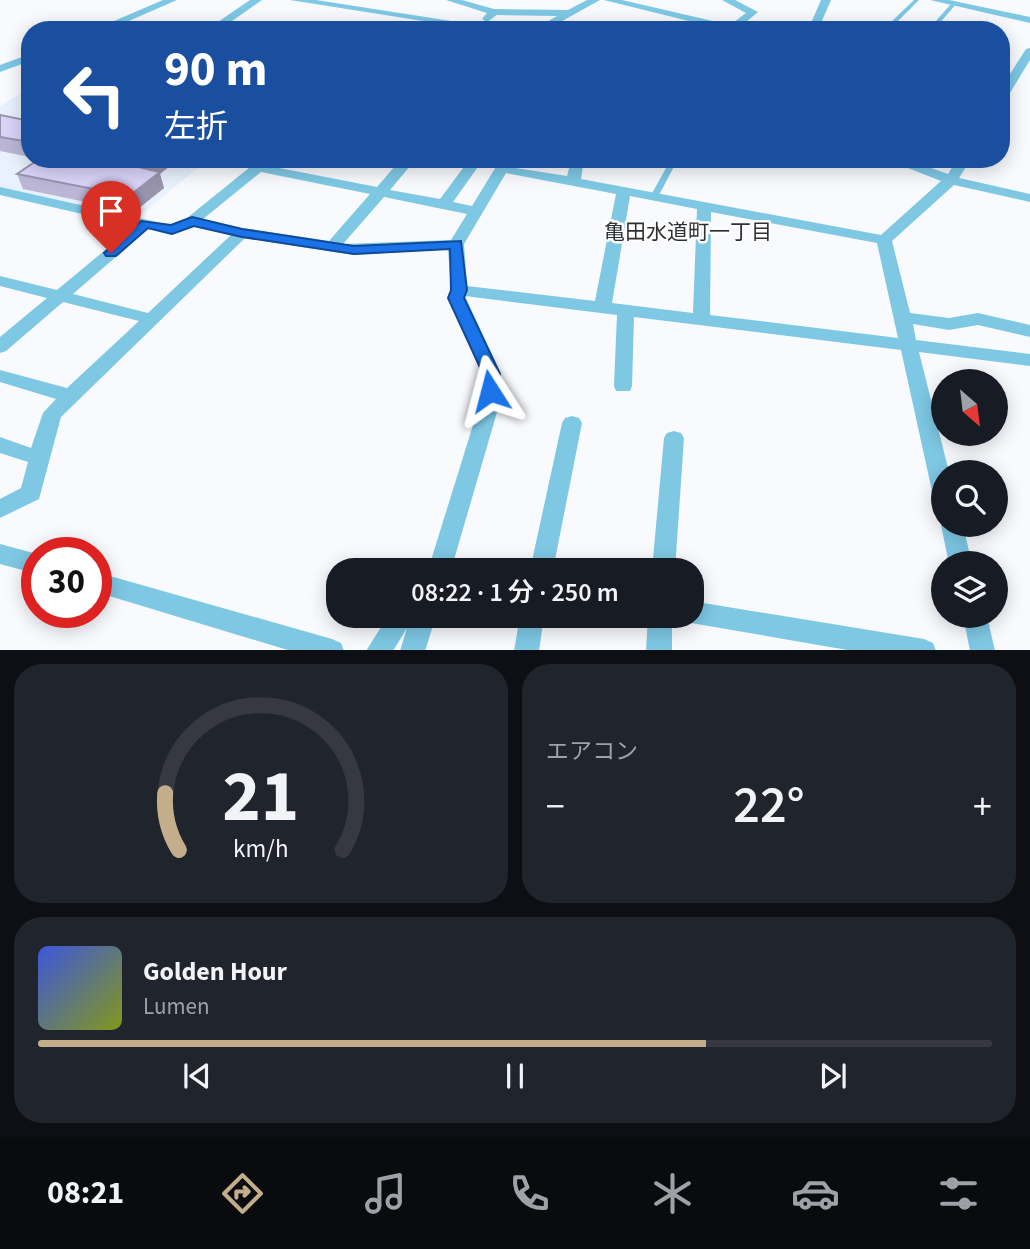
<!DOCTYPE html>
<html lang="ja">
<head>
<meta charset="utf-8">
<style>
	body { margin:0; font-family:"Source Sans 3","Noto Sans JP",sans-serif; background:#20242c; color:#f1f3f6; height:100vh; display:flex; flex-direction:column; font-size:26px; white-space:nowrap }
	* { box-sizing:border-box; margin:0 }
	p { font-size:23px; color:#9ea1a6 }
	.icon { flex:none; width:38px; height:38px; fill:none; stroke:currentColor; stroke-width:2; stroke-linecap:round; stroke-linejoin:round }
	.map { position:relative; height:650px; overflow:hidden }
	.drawer { display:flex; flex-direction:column; gap:14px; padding:14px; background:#0d0f14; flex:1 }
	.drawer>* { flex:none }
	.guide { position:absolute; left:21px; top:21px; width:989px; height:147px; border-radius:28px; box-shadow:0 4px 18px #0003; background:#1a4fa0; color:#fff; overflow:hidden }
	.needle { width:46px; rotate:152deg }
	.buttons { position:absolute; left:931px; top:369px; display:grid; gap:14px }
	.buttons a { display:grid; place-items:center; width:77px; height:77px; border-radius:50%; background:#171b24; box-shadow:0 4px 18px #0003; font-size:35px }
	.speed { position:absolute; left:21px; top:537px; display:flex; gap:14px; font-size:35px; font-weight:700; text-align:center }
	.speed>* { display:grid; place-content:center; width:91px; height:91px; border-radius:50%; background:#171b24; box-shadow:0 4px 18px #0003; line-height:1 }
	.speed .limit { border:10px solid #d22; background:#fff; color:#111 }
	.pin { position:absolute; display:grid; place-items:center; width:60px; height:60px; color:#fff; margin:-72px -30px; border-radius:50% 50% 50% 0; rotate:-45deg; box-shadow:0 0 7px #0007 }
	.pin .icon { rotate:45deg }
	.me { position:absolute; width:77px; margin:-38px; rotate:351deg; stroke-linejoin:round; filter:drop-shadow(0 0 5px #0008) }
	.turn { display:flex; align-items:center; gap:24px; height:147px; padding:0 28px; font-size:32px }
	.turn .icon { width:91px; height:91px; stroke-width:2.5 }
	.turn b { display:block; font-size:49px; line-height:60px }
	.big { font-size:52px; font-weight:600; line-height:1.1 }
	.drawer .tile { flex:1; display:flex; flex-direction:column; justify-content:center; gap:10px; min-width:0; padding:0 24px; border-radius:28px; background:#20242c }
	.drawer .dial { align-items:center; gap:0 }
	.dial svg { height:182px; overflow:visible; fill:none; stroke:#363941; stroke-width:7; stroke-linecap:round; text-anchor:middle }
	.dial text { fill:#f1f3f6; stroke:none }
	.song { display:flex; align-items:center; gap:21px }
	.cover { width:84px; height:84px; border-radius:10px; background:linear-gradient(135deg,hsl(230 70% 55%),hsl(70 70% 35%)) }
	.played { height:7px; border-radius:4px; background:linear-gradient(90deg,#c4ad8a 70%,#363941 70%) }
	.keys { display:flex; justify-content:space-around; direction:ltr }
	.heat { display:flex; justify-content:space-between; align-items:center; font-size:38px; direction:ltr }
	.drawer .tiles { flex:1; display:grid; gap:14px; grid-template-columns:1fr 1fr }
	.tile:last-child { grid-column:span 2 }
	.trip { position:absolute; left:326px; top:558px; width:378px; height:70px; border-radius:28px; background:#171b24; box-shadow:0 4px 18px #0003; font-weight:600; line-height:70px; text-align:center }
	.tab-bar { display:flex; height:112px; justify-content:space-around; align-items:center; background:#090b0e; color:#9ea1a6 }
	.tab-bar .icon { width:49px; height:49px }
	.tab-bar .active { color:#c4ad8a }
	.tab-bar b { font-size:32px; color:#f1f3f6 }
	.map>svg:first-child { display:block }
	.built { fill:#e8f1fd }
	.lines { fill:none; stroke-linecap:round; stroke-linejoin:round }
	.service { fill:#7ec8e4; fill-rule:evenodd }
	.minor { fill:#7ec8e4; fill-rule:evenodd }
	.wall { fill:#bbb6d6 }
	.shaded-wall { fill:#9994ae }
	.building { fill:#dad4f9; stroke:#9994ae; stroke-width:2 }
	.route { fill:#1a73e8; stroke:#114b97; stroke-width:2 }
	.labels { text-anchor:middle; stroke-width:5; stroke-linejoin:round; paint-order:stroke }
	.neighbourhood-label { font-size:21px; fill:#2e3134; stroke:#fff }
</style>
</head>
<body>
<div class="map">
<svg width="1030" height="651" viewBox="0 0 1030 651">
	<rect width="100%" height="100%" fill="#f8fafe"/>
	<path class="built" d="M21,93L30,94V159H209L138,217L0,188V106Z"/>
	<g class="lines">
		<g class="service">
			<path d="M914,0H919L895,24H891V22Z"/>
			<path d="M952,3L956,4L939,24H935V22Z"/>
			<path d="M671,159H678L658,197L657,199H651L650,197Z"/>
		</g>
		<g class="minor">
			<path d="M163,0H177L108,30H93Z"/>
			<path d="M250,0H262L219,30H206Z"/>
			<path d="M290,0H316L509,30H480Z"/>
			<path d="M446,0H462L494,9L568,10L587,0H600L546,30H533L557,16L497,15L487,22L482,19L487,13Z"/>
			<path d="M604,0H622L730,25L746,13L722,0H735L758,12L740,27L745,30H725Z"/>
			<path d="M821,0H831L818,30H808Z"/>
			<path d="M930,0H949L1030,17V23Z"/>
			<path d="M1030,48V60L1005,101L1001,102V88L1026,49Z"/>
			<path d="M30,54V61L0,72V65Z"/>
			<path d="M260,159H276L269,166L377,187L401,159H416L390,190L440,199L466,164L463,159H477L480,164L453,202L472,206L497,165L567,176L571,161L592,159L583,166L581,179L881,235L941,181L885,159H906L948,174L957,159H971L959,178L1030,194V202L954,185L892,241L910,313L949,318L978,313L1030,325V337L978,325L949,330L913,324L916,340L1030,354V366L919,352L949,472H943V499L935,497L932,491L901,350L634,317L632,386L630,391H616L614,386L617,315L465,296L501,374L498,409L451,570H428L478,409L483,374L448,298L451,290L448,249L354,255L245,238L61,417L39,499L0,518V499L21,488L28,462L0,453V437L31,448L43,413L56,399L0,382V370L67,388L139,321L63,302L6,351L0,353V337L47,298L0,286V276L57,290L134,226L0,195V187L170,225L187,218ZM261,172L370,194L329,241L242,228L203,219ZM506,173L616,194L595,301L467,286L464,244ZM630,196L697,209L693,313L612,303ZM384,197L467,214L451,240L343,244ZM711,212L877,243L898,338L710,315ZM194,226L231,235L148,313L73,294L148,229L172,235Z"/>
			<path d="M572,416L579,418L582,423L553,570H530L562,423L565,418Z"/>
			<path d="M674,431L681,433L684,438L675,570H652L664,438L667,433Z"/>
			<path d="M943,520V525H963L972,564H949L941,525Z"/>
			<path d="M0,544L37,554V574L0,564Z"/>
			<path d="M96,572L332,639L341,643L344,651H291L96,592Z"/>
			<path d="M691,601L924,639L933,643L936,651H853L691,623L681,616H691Z"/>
			<path d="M388,616H436L425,651H400L407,628L393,651H366Z"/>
			<path d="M520,616H544L539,651H514Z"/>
			<path d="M648,616H672V651H646Z"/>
			<path d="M963,616H987L995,651H970Z"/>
		</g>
	</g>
	<g class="wall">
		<path d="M0,115L30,121V157L0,151Z"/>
		<path d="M17,174H160L164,188L134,212L23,189Z"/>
	</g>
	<path class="shaded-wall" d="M154,159H179L160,174L164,188L134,212L129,196L142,168Z"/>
	<g class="building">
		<path d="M0,115L30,121V142L0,137Z"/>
		<path d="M39,159H154L142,168L160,172L129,196L17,174Z"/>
	</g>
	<path class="route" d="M192,217L242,229L354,246L461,241L467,290L464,298L500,374L498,391L490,397L481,391L483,374L448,298L451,290L450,249L354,254L242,237L194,226L172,234L148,228L116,256H106L104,253L141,221L171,225Z"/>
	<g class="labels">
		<g class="neighbourhood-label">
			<text x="688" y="239">亀田水道町一丁目</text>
		</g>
	</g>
</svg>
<div class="buttons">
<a><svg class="needle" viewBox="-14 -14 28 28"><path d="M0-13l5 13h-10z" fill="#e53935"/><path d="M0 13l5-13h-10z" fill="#9ea1a6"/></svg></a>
<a><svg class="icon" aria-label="search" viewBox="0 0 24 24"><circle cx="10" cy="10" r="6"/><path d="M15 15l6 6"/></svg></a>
<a><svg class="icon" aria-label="layers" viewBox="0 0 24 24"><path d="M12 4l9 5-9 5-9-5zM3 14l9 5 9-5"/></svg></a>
</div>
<div class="speed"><div class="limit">30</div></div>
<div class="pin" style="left:111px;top:253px;background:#d93025"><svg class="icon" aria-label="arrive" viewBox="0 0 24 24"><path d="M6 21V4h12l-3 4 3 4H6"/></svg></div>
<svg class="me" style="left:490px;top:391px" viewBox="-20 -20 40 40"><path d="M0-17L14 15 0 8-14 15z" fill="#1a73e8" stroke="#fff" stroke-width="4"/></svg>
<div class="trip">08:22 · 1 分 · 250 m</div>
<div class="guide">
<div class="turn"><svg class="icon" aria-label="left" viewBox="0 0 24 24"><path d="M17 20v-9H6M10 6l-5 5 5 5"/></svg><div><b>90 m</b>左折</div></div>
</div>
</div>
<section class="drawer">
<div class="tiles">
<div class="tile dial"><svg viewBox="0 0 100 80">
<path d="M14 69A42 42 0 1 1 86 69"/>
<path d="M14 69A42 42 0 0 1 8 44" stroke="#c4ad8a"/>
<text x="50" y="56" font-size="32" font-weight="700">21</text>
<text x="50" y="72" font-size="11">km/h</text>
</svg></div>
<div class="tile"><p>エアコン</p>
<div class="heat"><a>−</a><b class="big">22°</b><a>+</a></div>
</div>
<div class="tile">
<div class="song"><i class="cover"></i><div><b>Golden Hour</b><p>Lumen</p></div></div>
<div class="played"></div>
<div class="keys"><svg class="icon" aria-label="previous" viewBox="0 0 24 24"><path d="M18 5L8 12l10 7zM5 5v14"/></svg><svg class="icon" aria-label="pause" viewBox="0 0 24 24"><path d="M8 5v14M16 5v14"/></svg><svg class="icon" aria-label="next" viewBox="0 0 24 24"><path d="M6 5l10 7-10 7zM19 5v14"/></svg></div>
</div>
</div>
</section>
<nav class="tab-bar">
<b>08:21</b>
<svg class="icon active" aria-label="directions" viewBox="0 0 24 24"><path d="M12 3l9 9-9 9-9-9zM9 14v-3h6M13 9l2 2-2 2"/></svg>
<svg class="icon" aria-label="music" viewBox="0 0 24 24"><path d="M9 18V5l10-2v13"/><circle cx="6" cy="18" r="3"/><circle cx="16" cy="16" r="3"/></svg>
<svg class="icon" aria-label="phone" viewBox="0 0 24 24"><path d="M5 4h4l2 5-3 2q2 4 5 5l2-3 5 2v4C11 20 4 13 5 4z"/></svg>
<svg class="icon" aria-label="climate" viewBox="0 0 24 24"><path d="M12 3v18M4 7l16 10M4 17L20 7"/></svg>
<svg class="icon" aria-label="car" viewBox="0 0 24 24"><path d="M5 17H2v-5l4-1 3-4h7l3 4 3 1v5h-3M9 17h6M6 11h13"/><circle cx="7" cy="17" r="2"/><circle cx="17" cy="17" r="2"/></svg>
<svg class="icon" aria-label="filters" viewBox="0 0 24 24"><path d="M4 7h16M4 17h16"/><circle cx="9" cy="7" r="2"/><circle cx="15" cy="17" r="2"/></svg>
</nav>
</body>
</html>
